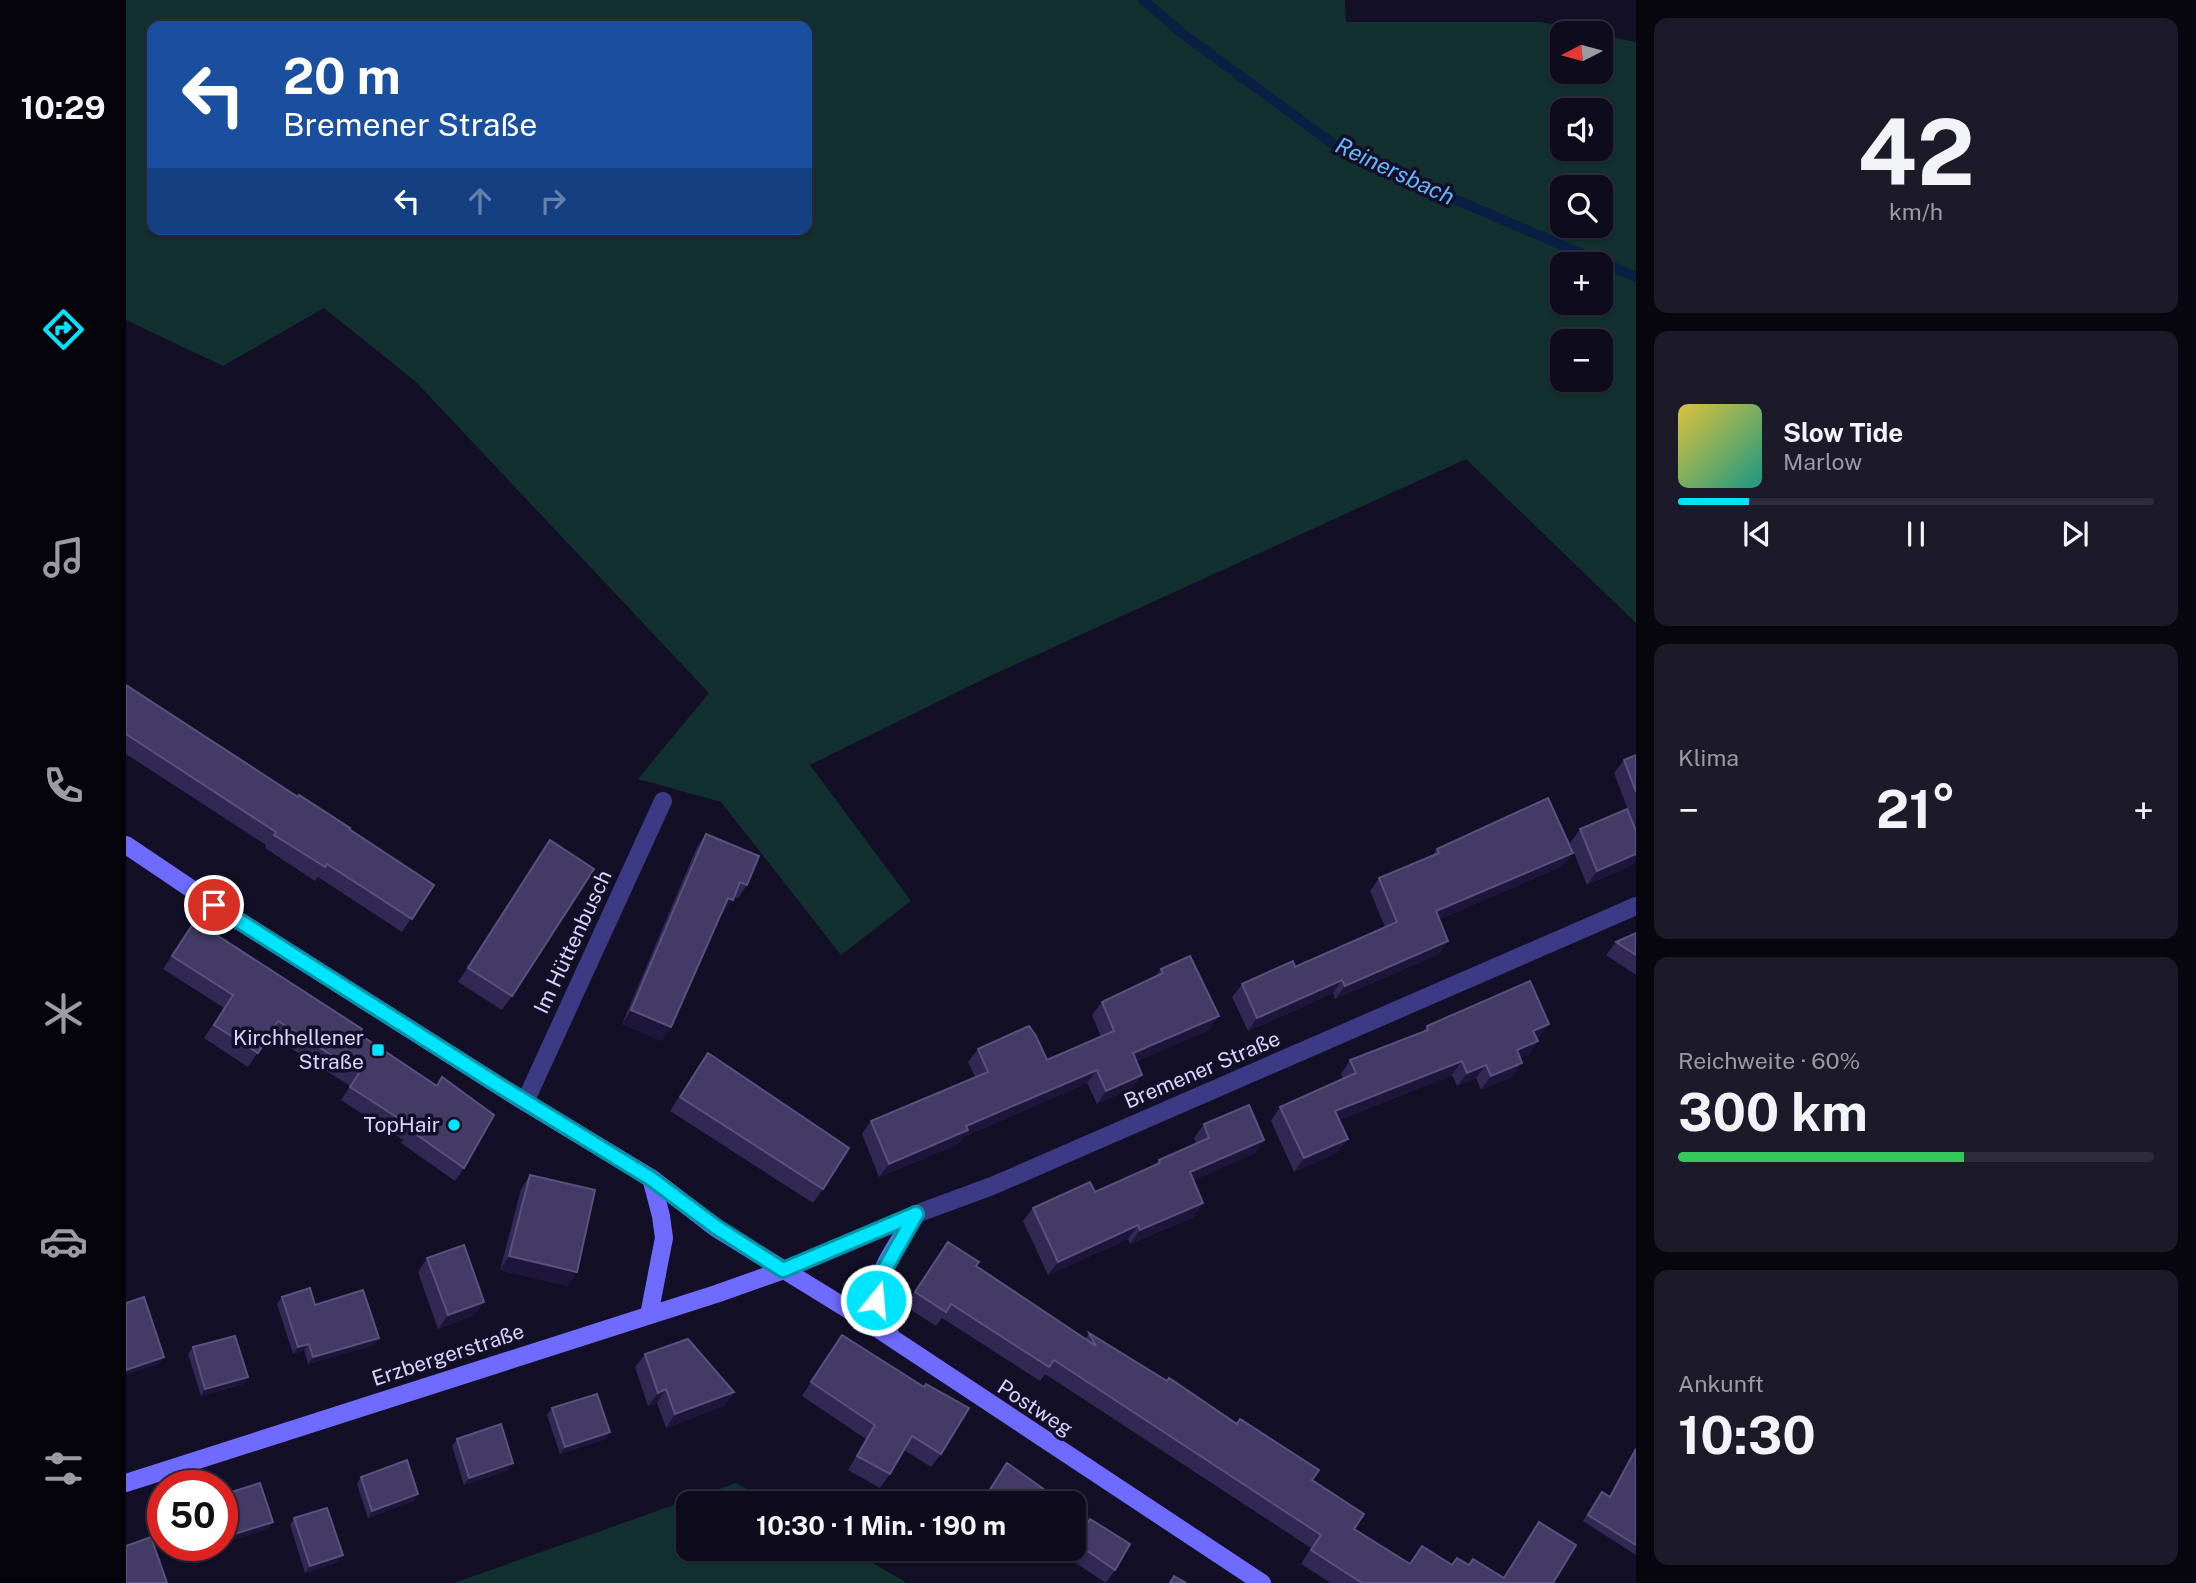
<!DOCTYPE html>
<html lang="de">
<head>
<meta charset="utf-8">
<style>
	body { margin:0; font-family:"Public Sans",sans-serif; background:#1c1929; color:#f1f3f6; height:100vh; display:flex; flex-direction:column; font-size:26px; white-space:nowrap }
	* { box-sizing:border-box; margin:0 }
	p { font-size:23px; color:#9b9ba3 }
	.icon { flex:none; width:38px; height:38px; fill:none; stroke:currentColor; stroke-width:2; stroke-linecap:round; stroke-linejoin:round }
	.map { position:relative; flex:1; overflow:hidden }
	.side { display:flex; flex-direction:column; gap:18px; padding:18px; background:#08060f; width:560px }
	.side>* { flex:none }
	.guide { position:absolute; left:21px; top:21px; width:665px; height:214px; border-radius:14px; box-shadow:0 2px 5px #0004,0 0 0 2px #2e2b3b; background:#1a4fa0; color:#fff; overflow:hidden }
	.needle { width:46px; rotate:264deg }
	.controls { position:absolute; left:1424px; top:21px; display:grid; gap:14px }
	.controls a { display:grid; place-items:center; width:63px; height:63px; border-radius:14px; background:#0e0b1c; box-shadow:0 2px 5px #0004,0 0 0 2px #2e2b3b; font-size:35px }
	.speed { position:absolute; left:21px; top:1470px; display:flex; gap:14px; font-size:35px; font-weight:700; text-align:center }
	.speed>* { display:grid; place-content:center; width:91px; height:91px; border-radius:50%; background:#0e0b1c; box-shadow:0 2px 5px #0004,0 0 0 2px #2e2b3b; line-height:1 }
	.speed .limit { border:10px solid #d22; background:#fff; color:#111 }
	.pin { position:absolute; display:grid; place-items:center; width:60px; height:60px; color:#fff; margin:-30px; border:4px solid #fff; border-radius:50%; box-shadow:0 2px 7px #0007 }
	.me { position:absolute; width:77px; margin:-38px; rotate:17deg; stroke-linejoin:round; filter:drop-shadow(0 0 5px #0008) }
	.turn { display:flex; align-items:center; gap:24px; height:147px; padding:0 21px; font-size:32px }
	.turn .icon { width:91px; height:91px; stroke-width:2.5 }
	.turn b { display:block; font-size:49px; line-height:60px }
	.lanes { display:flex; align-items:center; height:66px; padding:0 21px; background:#0003; justify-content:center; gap:35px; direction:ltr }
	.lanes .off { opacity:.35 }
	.big { font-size:52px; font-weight:700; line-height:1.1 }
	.side .widget { flex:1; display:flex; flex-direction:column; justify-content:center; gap:10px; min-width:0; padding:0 24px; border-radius:14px; background:#1c1929 }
	.side .dial { align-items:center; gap:0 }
	.dial b { font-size:91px; line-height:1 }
	.song { display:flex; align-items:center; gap:21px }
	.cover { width:84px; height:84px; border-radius:10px; background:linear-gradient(135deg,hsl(50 70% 55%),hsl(170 70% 35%)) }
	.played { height:7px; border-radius:4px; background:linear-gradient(90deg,#00e5ff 15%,#2e2b3b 15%) }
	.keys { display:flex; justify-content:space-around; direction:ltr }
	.heat { display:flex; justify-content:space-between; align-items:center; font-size:38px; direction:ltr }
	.charge { height:10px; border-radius:5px; background:linear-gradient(90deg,#34c759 60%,#2e2b3b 0) }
	.trip { position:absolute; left:550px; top:1491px; width:410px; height:70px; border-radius:14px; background:#0e0b1c; box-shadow:0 2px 5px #0004,0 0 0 2px #2e2b3b; font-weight:700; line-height:70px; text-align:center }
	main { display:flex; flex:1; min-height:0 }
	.tabs { display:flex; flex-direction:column; width:126px; justify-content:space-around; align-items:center; background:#06040b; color:#9b9ba3 }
	.tabs .icon { width:49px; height:49px }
	.tabs .current { color:#00e5ff }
	.tabs b { font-size:32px; color:#f1f3f6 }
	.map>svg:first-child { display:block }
	.green { fill:#12302f; fill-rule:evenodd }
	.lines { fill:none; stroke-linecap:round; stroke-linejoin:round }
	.stream { stroke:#0a1f44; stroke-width:10 }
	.street { stroke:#3d3a85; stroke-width:18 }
	.secondary { stroke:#6f6bff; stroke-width:18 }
	.wall { fill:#312854 }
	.shaded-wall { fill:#1d163a }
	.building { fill:#433a66; stroke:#5a527e; stroke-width:2 }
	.route-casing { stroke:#0095a6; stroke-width:18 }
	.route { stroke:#00e5ff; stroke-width:12 }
	.poi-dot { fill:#00e5ff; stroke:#130f26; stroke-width:2.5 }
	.labels { text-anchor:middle; stroke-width:7; stroke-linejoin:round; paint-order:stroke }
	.street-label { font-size:21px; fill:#d9d4ff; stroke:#130f26 }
	.poi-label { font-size:21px; fill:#d9d4ff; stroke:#130f26; text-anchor:end }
	.water-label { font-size:23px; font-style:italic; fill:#62b6ff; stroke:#130f26 }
</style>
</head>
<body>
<main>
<nav class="tabs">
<b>10:29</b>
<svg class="icon current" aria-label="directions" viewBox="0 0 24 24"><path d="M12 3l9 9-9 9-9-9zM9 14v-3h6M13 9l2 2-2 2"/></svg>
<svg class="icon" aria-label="music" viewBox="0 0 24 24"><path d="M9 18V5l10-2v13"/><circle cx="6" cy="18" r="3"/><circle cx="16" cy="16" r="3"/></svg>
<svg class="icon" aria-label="phone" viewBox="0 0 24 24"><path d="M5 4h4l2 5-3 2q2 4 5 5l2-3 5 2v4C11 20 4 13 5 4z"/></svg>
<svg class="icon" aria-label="climate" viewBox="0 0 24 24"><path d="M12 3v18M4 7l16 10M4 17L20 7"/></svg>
<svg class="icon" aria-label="car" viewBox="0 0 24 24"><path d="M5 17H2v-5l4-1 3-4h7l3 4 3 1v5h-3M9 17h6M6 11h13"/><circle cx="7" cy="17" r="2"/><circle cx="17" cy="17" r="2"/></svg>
<svg class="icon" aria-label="filters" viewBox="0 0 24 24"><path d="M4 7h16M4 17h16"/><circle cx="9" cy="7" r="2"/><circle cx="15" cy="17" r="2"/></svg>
</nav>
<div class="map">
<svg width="1510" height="1583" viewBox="0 0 1510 1583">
	<rect width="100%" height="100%" fill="#130f26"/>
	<g class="green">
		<path d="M0,0H1219L1220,22H1415L1469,33H1437V72H1475V35L1510,42V623L1340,459L864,676L684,765L785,901L715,955L595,802L512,779L583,693L290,382L198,308L97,366L0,320ZM26,26H681V229H26ZM1437,110H1475V149H1437ZM1437,187H1475V226H1437ZM1437,264H1475V303H1437ZM1437,341H1475V380H1437Z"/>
		<path d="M610,1483L645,1503H562V1549H723L781,1583H328Z"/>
	</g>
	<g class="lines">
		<path class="stream" d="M1017,0L1057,34L1217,151L1510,277"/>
		<g class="street">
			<path d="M399,1102L537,801"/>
			<path d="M658,1270L790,1214L866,1186L1510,906"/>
		</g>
		<g class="secondary">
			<path d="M0,845L110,919L399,1102L525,1178L590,1228L728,1313L1136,1583"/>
			<path d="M523,1315L538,1238L535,1216L525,1178"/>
			<path d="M764,1334C758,1325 751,1316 750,1304C747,1273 775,1240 790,1214"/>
			<path d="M0,1483L590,1294L658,1270"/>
		</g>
	</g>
	<g class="wall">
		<path d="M0,685L308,885L276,932L192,877L189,881L139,848L140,845L0,754Z"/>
		<path d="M1510,755V831L1488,773L1498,760Z"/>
		<path d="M1454,829L1510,831V861L1508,864L1461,885L1444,843Z"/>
		<path d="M580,834L621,885L612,898L608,897L597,913L595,912L536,1041L496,1024L571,847Z"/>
		<path d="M424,840L386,996L376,1010L332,982Z"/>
		<path d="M1311,849L1437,866L1313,919V954L1209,999L1207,993L1122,1031L1106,997L1116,984L1169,967L1259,927L1244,891L1253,878L1307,855Z"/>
		<path d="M69,921L310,1085L316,1077L338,1168L329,1181L275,1143L277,1140L215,1100L224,1086L144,1035L122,1067L78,1038L98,1008L37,969Z"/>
		<path d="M1510,933V975L1480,955L1490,942Z"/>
		<path d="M1035,969L1083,1030L1010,1061L1007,1088L971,1104L961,1083L837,1137L832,1144L753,1177L736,1134L745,1121L849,1077L842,1062L852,1049L921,1060L975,1037L966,1015L976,1002L1029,977Z"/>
		<path d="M1423,1024L1413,1037L1410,1038L1412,1041L1402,1055L1394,1058L1387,1076L1355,1090L1350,1078L1331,1086L1326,1075L1213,1120L1212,1152L1168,1172L1145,1121L1154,1107L1217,1079L1215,1074L1224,1060L1296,1033L1301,1026Z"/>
		<path d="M582,1053L697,1189L687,1203L544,1111Z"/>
		<path d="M1078,1124L1138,1140L1129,1153L1068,1180V1217L1004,1244L1002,1239L922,1275L897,1221L907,1208L969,1192L1029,1166L1033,1160L1070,1143L1068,1138Z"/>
		<path d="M404,1175L442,1286L374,1270L395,1189Z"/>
		<path d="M822,1242L850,1266L959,1339L963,1333L1186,1480L1228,1529L1283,1564L1296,1546L1326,1565L1331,1558L1343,1565L1377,1578L1413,1522L1427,1583H1205L1175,1564L1185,1548L919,1374L914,1381L816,1318L810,1326L779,1306Z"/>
		<path d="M301,1258L348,1315L312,1329L292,1272Z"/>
		<path d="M156,1297L189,1305L253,1338L248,1345L182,1364L178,1350L167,1354L151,1304Z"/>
		<path d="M67,1347L122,1377L117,1384L75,1396L62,1354Z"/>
		<path d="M707,1348L815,1454L805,1467L778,1450L764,1474L754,1488L722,1470L740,1439L676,1396Z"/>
		<path d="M519,1354L608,1392L598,1406L540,1428L531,1403L522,1406L509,1367Z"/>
		<path d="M426,1408L484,1432L479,1439L434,1454L421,1415Z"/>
		<path d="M331,1439L383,1470L338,1485L326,1446Z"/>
		<path d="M1510,1447V1555L1457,1521L1476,1492L1483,1497Z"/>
		<path d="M881,1463L911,1503H855Z"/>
		<path d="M235,1477L292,1494L287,1501L242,1518L231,1484Z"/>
		<path d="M96,1495L142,1529L97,1543Z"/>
		<path d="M168,1518L217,1555L212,1562L179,1573L164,1525Z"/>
		<path d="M964,1519L989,1570L980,1583L941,1557L945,1549H947V1546L955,1532Z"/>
	</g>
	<g class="shaded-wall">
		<path d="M1447,853L1437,866L1301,925L1310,911Z"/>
		<path d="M1510,854V861L1508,864L1461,885L1471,871Z"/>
		<path d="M602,898L607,900L597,913L592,911Z"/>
		<path d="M1322,941L1313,954L1209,999L1219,986Z"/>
		<path d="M1216,980L1207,993L1122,1031L1131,1018Z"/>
		<path d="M505,1010L545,1027L536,1041L496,1024Z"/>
		<path d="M1093,1016L1083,1030L997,1067L1007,1053Z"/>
		<path d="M1423,1024L1413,1037L1397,1044L1407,1031Z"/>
		<path d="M1412,1041L1402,1055L1381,1064L1391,1050Z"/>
		<path d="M1336,1061L1326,1075L1200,1125L1209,1111Z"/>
		<path d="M1396,1063L1387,1076L1355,1090L1365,1076Z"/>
		<path d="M1360,1065L1350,1078L1331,1086L1341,1073Z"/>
		<path d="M971,1070L961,1083L837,1137L832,1144L753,1177L763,1164L840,1126Z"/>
		<path d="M1016,1075L1007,1088L971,1104L980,1091Z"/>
		<path d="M1222,1139L1212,1152L1168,1172L1178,1158Z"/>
		<path d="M1138,1140L1129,1153L1055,1186L1064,1172Z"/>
		<path d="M1077,1203L1068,1217L1004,1244L1014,1230Z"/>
		<path d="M1012,1225L1002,1239L922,1275L932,1262Z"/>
		<path d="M383,1256L451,1272L442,1286L374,1270Z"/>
		<path d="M358,1302L348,1315L312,1329L322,1315Z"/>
		<path d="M253,1338L248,1345L182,1364L187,1357Z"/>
		<path d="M183,1344L178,1350L167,1354L172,1347Z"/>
		<path d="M38,1357L33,1364L0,1375V1370Z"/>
		<path d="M122,1377L117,1384L75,1396L79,1389Z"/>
		<path d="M540,1389L531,1403L522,1406L532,1393Z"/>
		<path d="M608,1392L598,1406L540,1428L549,1414Z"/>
		<path d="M484,1432L479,1439L434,1454L439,1447Z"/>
		<path d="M387,1463L383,1470L338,1485L343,1478Z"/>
		<path d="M292,1494L287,1501L242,1518L246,1511Z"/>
		<path d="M147,1522L142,1529L97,1543L102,1536Z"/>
		<path d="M217,1555L212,1562L179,1573L184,1566Z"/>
	</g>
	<g class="building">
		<path d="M0,685L172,797L173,795L224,828L223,829L308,885L286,919L201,864L199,867L148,835L150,832L0,734Z"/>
		<path d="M1510,755V792L1498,760Z"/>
		<path d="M1422,798L1447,853L1310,911L1322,941L1219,986L1216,980L1131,1018L1116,984L1167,961L1169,967L1271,922L1253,878L1313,853L1311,849Z"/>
		<path d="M1501,809L1510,831V854L1471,871L1454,829Z"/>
		<path d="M580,834L633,856L621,885L614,882L607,900L602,898L545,1027L505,1010Z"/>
		<path d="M424,840L468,869L386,996L342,968Z"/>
		<path d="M69,921L236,1029L233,1034L311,1086L316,1077L368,1115L338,1168L284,1130L286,1127L224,1087L233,1073L152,1021L132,1053L88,1025L107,995L46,956Z"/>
		<path d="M1510,933V955L1490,942Z"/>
		<path d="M1064,956L1093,1016L1007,1053L1016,1075L980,1091L971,1070L840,1126L842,1130L763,1164L745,1121L862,1072L852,1049L903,1026L910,1036L921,1060L988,1031L976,1002L1037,973L1035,969Z"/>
		<path d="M1404,981L1423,1024L1407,1031L1412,1041L1391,1050L1396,1063L1365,1076L1360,1065L1341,1073L1336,1061L1209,1111L1222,1139L1178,1158L1154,1107L1230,1073L1224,1060L1302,1030L1301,1026Z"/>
		<path d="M582,1053L723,1148L697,1189L554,1097Z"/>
		<path d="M1123,1105L1138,1140L1064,1172L1077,1203L1014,1230L1012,1225L932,1262L907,1208L964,1182L969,1192L1034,1163L1033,1160L1083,1138L1078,1124Z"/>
		<path d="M404,1175L469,1190L451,1272L383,1256Z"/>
		<path d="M822,1242L853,1262L850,1266L970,1346L963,1333L1041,1381L1043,1378L1111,1424L1114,1419L1193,1470L1186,1480L1238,1514L1228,1529L1284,1564L1296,1546L1326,1565L1331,1558L1343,1565L1347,1559L1378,1578L1413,1522L1450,1545L1427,1583H1236L1185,1550L1195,1535L928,1360L923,1367L825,1304L820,1312L789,1292Z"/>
		<path d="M338,1245L358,1302L322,1315L301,1258Z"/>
		<path d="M184,1288L189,1305L237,1290L253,1338L187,1357L183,1344L172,1347L156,1297Z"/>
		<path d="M18,1297L38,1357L0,1370V1303Z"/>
		<path d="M716,1335L798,1387L800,1384L843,1408L815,1454L786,1436L764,1474L731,1456L749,1425L685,1382Z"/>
		<path d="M109,1336L122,1377L79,1389L67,1347Z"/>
		<path d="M562,1339L608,1392L549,1414L540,1389L532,1393L519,1354Z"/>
		<path d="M471,1394L484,1432L439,1447L426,1408Z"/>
		<path d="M375,1424L387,1463L343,1478L331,1439Z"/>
		<path d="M1510,1449V1545L1462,1515L1476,1492L1484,1497Z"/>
		<path d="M281,1460L292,1494L246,1511L235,1477Z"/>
		<path d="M881,1463L919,1490L911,1503H882L863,1491Z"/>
		<path d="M134,1483L147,1522L102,1536L96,1519V1495Z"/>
		<path d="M201,1508L217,1555L184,1566L168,1518Z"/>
		<path d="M964,1519L1004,1544L989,1570L950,1543Z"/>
		<path d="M25,1537L41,1583H0V1546Z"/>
		<path d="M1048,1576L1060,1583H1044Z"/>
	</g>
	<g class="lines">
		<defs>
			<path id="route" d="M88,905L377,1088L524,1178L590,1227L657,1270L790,1214L756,1274L750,1300"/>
		</defs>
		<use href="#route" class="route-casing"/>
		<use href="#route" class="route"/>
	</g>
	<g class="poi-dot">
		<rect x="245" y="1043" width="14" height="14" rx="3.5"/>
		<circle cx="328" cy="1125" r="7"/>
	</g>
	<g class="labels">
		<g class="street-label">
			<text transform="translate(447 942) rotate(-65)" y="7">Im Hüttenbusch</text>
			<text transform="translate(1076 1070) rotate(-23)" y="7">Bremener Straße</text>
			<text transform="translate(322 1355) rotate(-18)" y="7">Erzbergerstraße</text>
			<text transform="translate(909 1408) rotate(33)" y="7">Postweg</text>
		</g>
		<g class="poi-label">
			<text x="238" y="1045">Kirchhellener<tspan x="238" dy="24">Straße</tspan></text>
			<text x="314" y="1132">TopHair</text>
		</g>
		<g class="water-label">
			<text transform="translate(1269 171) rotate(25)" y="8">Reinersbach</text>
		</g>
	</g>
</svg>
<div class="controls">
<a><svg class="needle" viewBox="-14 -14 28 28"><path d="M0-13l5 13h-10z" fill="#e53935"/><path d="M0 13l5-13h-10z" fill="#9b9ba3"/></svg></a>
<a><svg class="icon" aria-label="sound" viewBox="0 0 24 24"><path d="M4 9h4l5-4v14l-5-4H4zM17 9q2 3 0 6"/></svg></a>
<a><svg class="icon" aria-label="search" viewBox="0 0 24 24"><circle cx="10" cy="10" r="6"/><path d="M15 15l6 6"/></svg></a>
<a>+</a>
<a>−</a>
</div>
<div class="speed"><div class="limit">50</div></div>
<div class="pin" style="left:88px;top:905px;background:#d93025"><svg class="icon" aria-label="arrive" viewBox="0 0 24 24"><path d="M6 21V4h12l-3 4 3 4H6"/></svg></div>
<svg class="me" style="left:750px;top:1300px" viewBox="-20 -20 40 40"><circle r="17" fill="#00e5ff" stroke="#fff" stroke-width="3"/><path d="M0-11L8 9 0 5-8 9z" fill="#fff"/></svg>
<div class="trip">10:30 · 1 Min. · 190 m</div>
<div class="guide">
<div class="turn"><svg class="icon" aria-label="left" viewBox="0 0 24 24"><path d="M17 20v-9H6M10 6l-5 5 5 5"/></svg><div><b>20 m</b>Bremener Straße</div></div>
<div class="lanes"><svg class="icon" aria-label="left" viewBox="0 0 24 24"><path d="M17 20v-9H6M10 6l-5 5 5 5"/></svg><svg class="icon off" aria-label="ahead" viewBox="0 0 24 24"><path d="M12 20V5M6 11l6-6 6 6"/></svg><svg class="icon off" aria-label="right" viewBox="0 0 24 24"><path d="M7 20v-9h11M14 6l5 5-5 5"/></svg></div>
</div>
</div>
<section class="side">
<div class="widget dial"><b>42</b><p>km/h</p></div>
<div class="widget">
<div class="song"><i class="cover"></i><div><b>Slow Tide</b><p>Marlow</p></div></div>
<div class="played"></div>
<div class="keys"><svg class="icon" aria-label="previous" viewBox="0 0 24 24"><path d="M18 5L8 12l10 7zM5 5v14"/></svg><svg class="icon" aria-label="pause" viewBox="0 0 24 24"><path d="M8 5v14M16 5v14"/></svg><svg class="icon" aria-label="next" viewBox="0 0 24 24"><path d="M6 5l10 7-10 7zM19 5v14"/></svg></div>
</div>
<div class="widget"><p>Klima</p>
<div class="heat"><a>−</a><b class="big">21°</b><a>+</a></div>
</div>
<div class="widget"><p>Reichweite · 60%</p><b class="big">300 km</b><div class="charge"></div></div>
<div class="widget"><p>Ankunft</p><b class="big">10:30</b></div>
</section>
</main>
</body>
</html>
